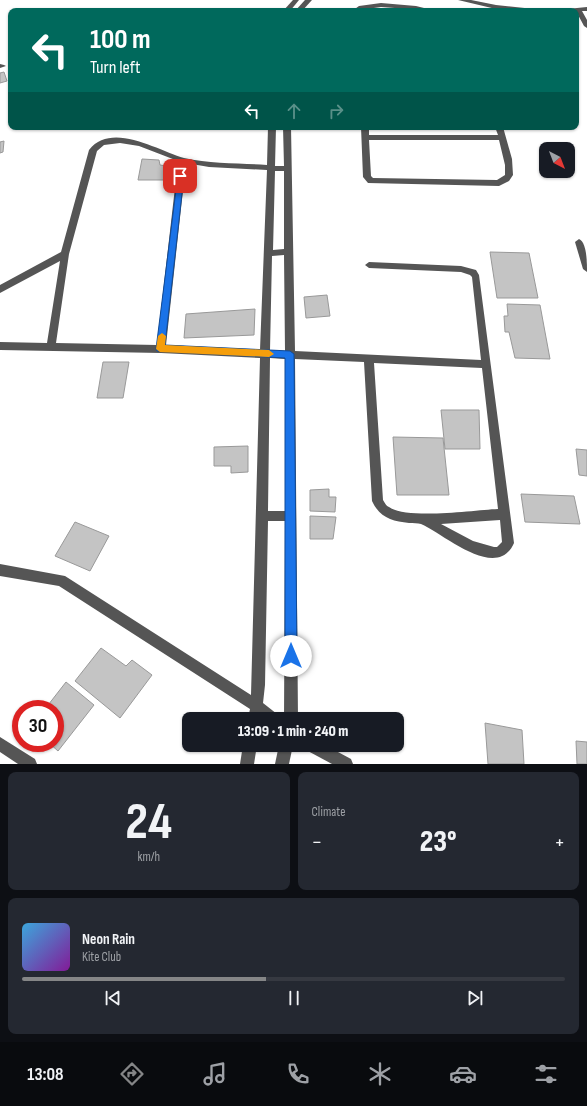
<!DOCTYPE html>
<html lang="en">
<head>
<meta charset="utf-8">
<style>
	body { margin:0; font-family:"Sofia Sans Condensed",sans-serif; background:#242831; color:#f1f3f6; height:100vh; display:flex; flex-direction:column; font-size:15px; white-space:nowrap }
	* { box-sizing:border-box; margin:0 }
	p { font-size:13px; color:#9ea1a6 }
	.icon { flex:none; width:22px; height:22px; fill:none; stroke:currentColor; stroke-width:2; stroke-linecap:round; stroke-linejoin:round }
	.map { position:relative; height:764px; overflow:hidden }
	.side { display:flex; flex-direction:column; gap:8px; padding:8px; background:#0d0f14; flex:1 }
	.side>* { flex:none }
	.guide { position:absolute; left:8px; top:8px; width:571px; height:122px; border-radius:8px; box-shadow:0 1px 3px #0004; background:#00695c; color:#fff; overflow:hidden }
	.needle { width:26px; rotate:138deg }
	.fabs { position:absolute; left:539px; top:142px; display:grid; gap:8px }
	.fabs a { display:grid; place-items:center; width:36px; height:36px; border-radius:8px; background:#171b24; box-shadow:0 1px 3px #0004; font-size:20px }
	.speed { position:absolute; left:12px; top:700px; display:flex; gap:8px; font-size:20px; font-weight:700; text-align:center }
	.speed>* { display:grid; place-content:center; width:52px; height:52px; border-radius:50%; background:#171b24; box-shadow:0 1px 3px #0004; line-height:1 }
	.speed .limit { border:6px solid #d22; background:#fff; color:#111 }
	.pin { position:absolute; display:grid; place-items:center; width:34px; height:34px; color:#fff; margin:-17px; border-radius:8px; box-shadow:0 2px 6px #0006 }
	.me { position:absolute; width:44px; margin:-22px; rotate:0deg; stroke-linejoin:round; filter:drop-shadow(0 0 3px #0008) }
	.turn { display:flex; align-items:center; gap:14px; height:84px; padding:0 16px; font-size:18px }
	.turn .icon { width:52px; height:52px; stroke-width:2.5 }
	.turn b { display:block; font-size:28px; line-height:34px }
	.lanes { display:flex; align-items:center; height:38px; padding:0 16px; background:#0003; justify-content:center; gap:20px; direction:ltr }
	.lanes .off { opacity:.35 }
	.big { font-size:30px; font-weight:800; line-height:1.1 }
	.side .card { flex:1; display:flex; flex-direction:column; justify-content:center; gap:6px; min-width:0; padding:0 14px; border-radius:8px; background:#242831 }
	.side .dial { align-items:center; gap:0 }
	.dial b { font-size:52px; line-height:1 }
	.song { display:flex; align-items:center; gap:12px }
	.cover { width:48px; height:48px; border-radius:6px; background:linear-gradient(135deg,hsl(200 70% 55%),hsl(290 70% 35%)) }
	.played { height:4px; border-radius:2px; background:linear-gradient(90deg,#858687 45%,#363941 45%) }
	.keys { display:flex; justify-content:space-around; direction:ltr }
	.heat { display:flex; justify-content:space-between; align-items:center; font-size:22px; direction:ltr }
	.side .tiles { flex:1; display:grid; gap:8px; grid-template-columns:1fr 1fr }
	.card:last-child { grid-column:span 2 }
	.trip { position:absolute; left:182px; top:712px; width:222px; height:40px; border-radius:8px; background:#171b24; box-shadow:0 1px 3px #0004; font-weight:800; line-height:40px; text-align:center }
	.tab-bar { display:flex; height:64px; justify-content:space-around; align-items:center; background:#090b0e; color:#9ea1a6 }
	.tab-bar .icon { width:28px; height:28px }
	.tab-bar .on { color:#858687 }
	.tab-bar b { font-size:18px; color:#f1f3f6 }
	.map>svg:first-child { display:block }
	.building { fill:#c4c4c4; stroke:#999 }
	.lines { fill:none; stroke-linecap:round; stroke-linejoin:round }
	.minor { fill:#555; fill-rule:evenodd }
	.route { fill:#1a73e8; stroke:#114b97 }
	.slow { fill:#f59e0b }
</style>
</head>
<body>
<div class="map">
<svg width="587" height="764" viewBox="0 0 587 764">
	<rect width="100%" height="100%" fill="#fff"/>
	<g class="building">
		<path d="M4,72L7,81L0,83V73Z"/>
		<path d="M4,141L3,152L0,153V142Z"/>
		<path d="M142,159L159,160L160,165L173,167L170,180H138Z"/>
		<path d="M490,252L529,253L538,298H497Z"/>
		<path d="M327,295L330,316L306,318L304,297Z"/>
		<path d="M507,304L540,305L550,359L515,358L509,332H505L504,316H508Z"/>
		<path d="M255,309L254,335L184,338L186,314Z"/>
		<path d="M103,362H129L123,398H97Z"/>
		<path d="M441,410H479L480,449H445Z"/>
		<path d="M393,437L443,438L449,495H397Z"/>
		<path d="M248,446V472L231,473V466H214V447Z"/>
		<path d="M576,449L587,450V476L579,475Z"/>
		<path d="M329,489V497H336L335,512L310,511V490Z"/>
		<path d="M521,494L574,496L580,524L525,522Z"/>
		<path d="M310,516L336,517L333,539H310Z"/>
		<path d="M75,522L109,536L90,571L55,556Z"/>
		<path d="M101,648L126,666L132,660L152,675L120,718L75,681Z"/>
		<path d="M66,682L94,705L58,751L49,743H55V709H45Z"/>
		<path d="M485,723L522,730L524,764H488Z"/>
		<path d="M576,741L587,742V764H577Z"/>
	</g>
	<g class="lines">
		<g class="minor">
			<path d="M293,0H299L290,11H283Z"/>
			<path d="M305,0H312L302,11H295Z"/>
			<path d="M458,0H471L496,5L534,9L537,11L496,9Z"/>
			<path d="M381,3L416,6L436,11L381,7L352,11L359,6Z"/>
			<path d="M587,7V11H582L587,20V28L584,26L576,11H564L567,9Z"/>
			<path d="M0,64L4,65L6,66L0,68Z"/>
			<path d="M268,127H276L275,166H284L283,127H291L295,351L481,360L472,277L470,275L461,272L369,268L365,265L369,262L461,266L476,270L479,275L514,543C497,582 444,534 421,524C418,523 413,523 409,523C392,521 380,518 372,501L364,362L295,359L298,719H284L285,521H268L265,685L263,703L277,714L279,719H248L250,709L59,586L0,576V564L65,576L251,695L260,358L161,353L0,350V342L47,343L60,261L0,293V285L61,252L89,150C112,121 158,151 184,158C211,164 240,163 267,165ZM120,143L139,146L178,161L157,345L56,343L69,254L97,151L104,145ZM186,163L209,167L267,170L260,350L166,345ZM275,171H284V249L273,250ZM284,255L285,351L270,350L272,256ZM270,358L285,359V511H268ZM374,363L482,368L498,509C474,510 408,520 389,507C386,506 385,503 383,500ZM500,520L502,542L497,547H494L473,541L441,524Z"/>
			<path d="M361,127H369V135H498L495,127H503L512,159L513,175L509,181L499,186L368,183L363,177ZM369,140H499L505,165V175L497,180L373,178L371,176Z"/>
			<path d="M539,127H547L548,128L544,130Z"/>
			<path d="M579,239C587,242 587,264 587,272L583,269L575,242Z"/>
			<path d="M0,737L35,759L37,764H18L0,752Z"/>
			<path d="M243,745H257L254,764H240Z"/>
			<path d="M279,745H293L289,764H275Z"/>
			<path d="M304,745H325L351,759L353,764H332L306,750Z"/>
		</g>
	</g>
	<path class="route" d="M178,174H180L184,176L165,345L290,351L294,354L297,656L295,660L291,662L287,660L285,656V358L157,351L156,349Z"/>
	<path class="slow" d="M162,333L166,336L165,345L269,350L274,354L269,357L160,352L156,349L158,336Z"/>
</svg>
<div class="fabs">
<a><svg class="needle" viewBox="-14 -14 28 28"><path d="M0-13l5 13h-10z" fill="#e53935"/><path d="M0 13l5-13h-10z" fill="#9ea1a6"/></svg></a>
</div>
<div class="speed"><div class="limit">30</div></div>
<div class="pin" style="left:180px;top:176px;background:#d93025"><svg class="icon" aria-label="arrive" viewBox="0 0 24 24"><path d="M6 21V4h12l-3 4 3 4H6"/></svg></div>
<svg class="me" style="left:291px;top:656px" viewBox="-20 -20 40 40"><circle r="19" fill="#fff"/><path d="M0-13L10 11 0 6-10 11z" fill="#1a73e8"/></svg>
<div class="trip">13:09 · 1 min · 240 m</div>
<div class="guide">
<div class="turn"><svg class="icon" aria-label="left" viewBox="0 0 24 24"><path d="M17 20v-9H6M10 6l-5 5 5 5"/></svg><div><b>100 m</b>Turn left</div></div>
<div class="lanes"><svg class="icon" aria-label="left" viewBox="0 0 24 24"><path d="M17 20v-9H6M10 6l-5 5 5 5"/></svg><svg class="icon off" aria-label="ahead" viewBox="0 0 24 24"><path d="M12 20V5M6 11l6-6 6 6"/></svg><svg class="icon off" aria-label="right" viewBox="0 0 24 24"><path d="M7 20v-9h11M14 6l5 5-5 5"/></svg></div>
</div>
</div>
<section class="side">
<div class="tiles">
<div class="card dial"><b>24</b><p>km/h</p></div>
<div class="card"><p>Climate</p>
<div class="heat"><a>−</a><b class="big">23°</b><a>+</a></div>
</div>
<div class="card">
<div class="song"><i class="cover"></i><div><b>Neon Rain</b><p>Kite Club</p></div></div>
<div class="played"></div>
<div class="keys"><svg class="icon" aria-label="previous" viewBox="0 0 24 24"><path d="M18 5L8 12l10 7zM5 5v14"/></svg><svg class="icon" aria-label="pause" viewBox="0 0 24 24"><path d="M8 5v14M16 5v14"/></svg><svg class="icon" aria-label="next" viewBox="0 0 24 24"><path d="M6 5l10 7-10 7zM19 5v14"/></svg></div>
</div>
</div>
</section>
<nav class="tab-bar">
<b>13:08</b>
<svg class="icon on" aria-label="directions" viewBox="0 0 24 24"><path d="M12 3l9 9-9 9-9-9zM9 14v-3h6M13 9l2 2-2 2"/></svg>
<svg class="icon" aria-label="music" viewBox="0 0 24 24"><path d="M9 18V5l10-2v13"/><circle cx="6" cy="18" r="3"/><circle cx="16" cy="16" r="3"/></svg>
<svg class="icon" aria-label="phone" viewBox="0 0 24 24"><path d="M5 4h4l2 5-3 2q2 4 5 5l2-3 5 2v4C11 20 4 13 5 4z"/></svg>
<svg class="icon" aria-label="climate" viewBox="0 0 24 24"><path d="M12 3v18M4 7l16 10M4 17L20 7"/></svg>
<svg class="icon" aria-label="car" viewBox="0 0 24 24"><path d="M5 17H2v-5l4-1 3-4h7l3 4 3 1v5h-3M9 17h6M6 11h13"/><circle cx="7" cy="17" r="2"/><circle cx="17" cy="17" r="2"/></svg>
<svg class="icon" aria-label="filters" viewBox="0 0 24 24"><path d="M4 7h16M4 17h16"/><circle cx="9" cy="7" r="2"/><circle cx="15" cy="17" r="2"/></svg>
</nav>
</body>
</html>
